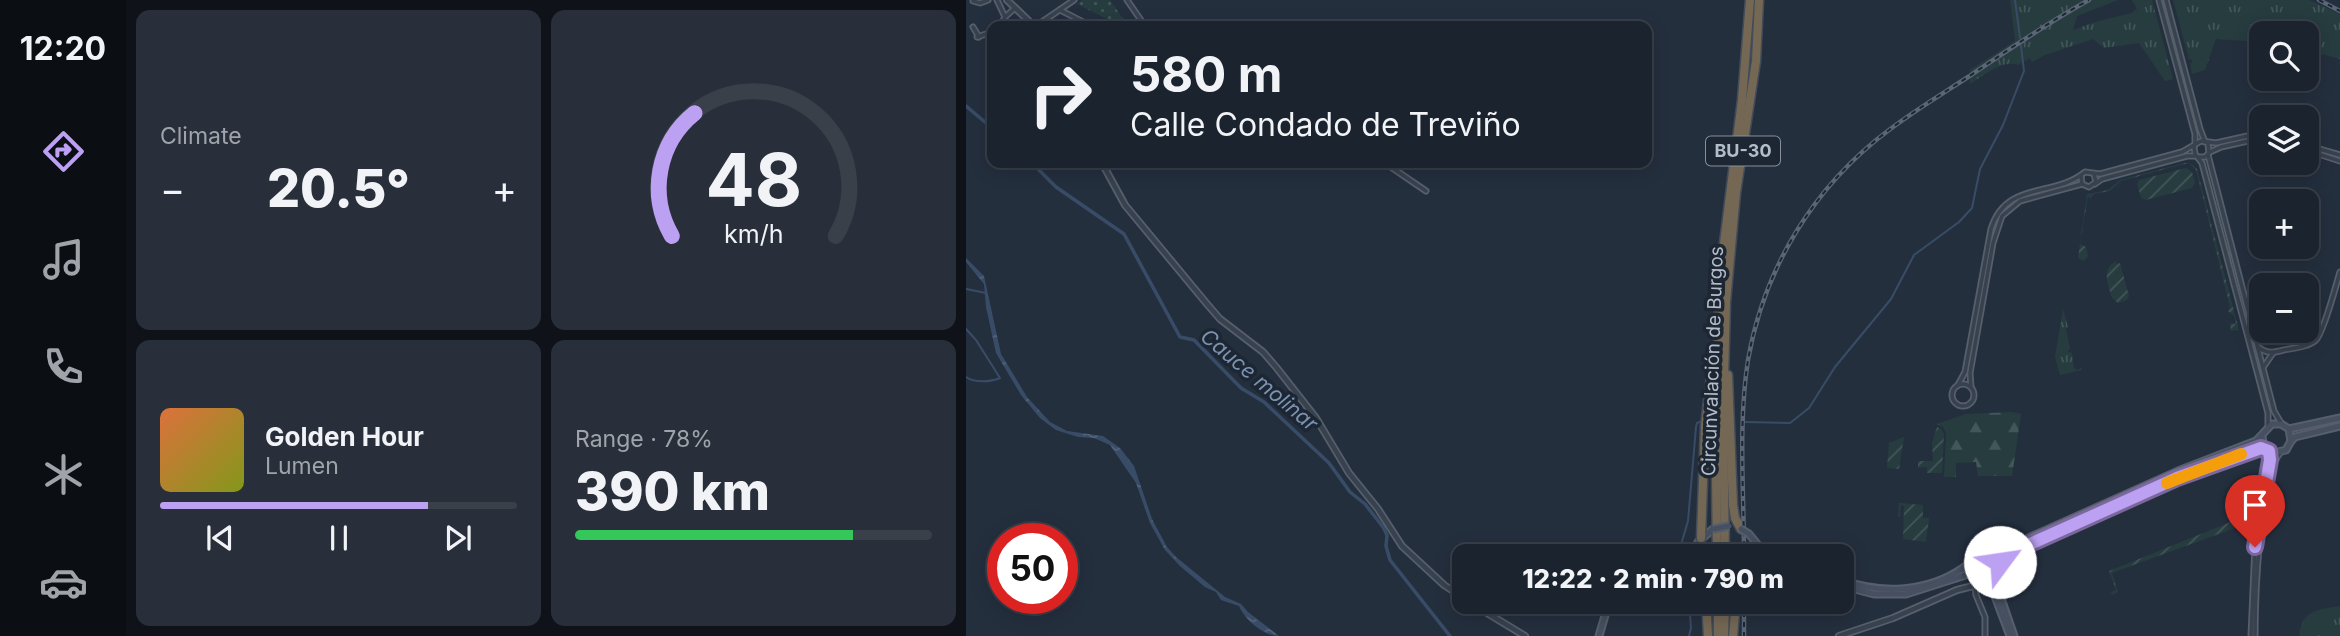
<!DOCTYPE html>
<html lang="en">
<head>
<meta charset="utf-8">
<style>
	body { margin:0; font-family:Inter,sans-serif; background:#282f3a; color:#f1f3f6; height:100vh; display:flex; flex-direction:column; font-size:26px; white-space:nowrap }
	* { box-sizing:border-box; margin:0 }
	p { font-size:23px; color:#a0a4aa }
	.icon { flex:none; width:38px; height:38px; fill:none; stroke:currentColor; stroke-width:2; stroke-linecap:round; stroke-linejoin:round }
	.map { position:relative; flex:1; overflow:hidden }
	.sheet { display:flex; flex-direction:column; gap:10px; padding:10px; background:#0f1319; width:840px }
	.sheet>* { flex:none }
	.banner { position:absolute; left:21px; top:21px; width:665px; height:147px; border-radius:14px; box-shadow:0 4px 18px #0003,0 0 0 2px #39404a; background:#1b232e; color:#f1f3f6; overflow:hidden }
	.fabs { position:absolute; left:1283px; top:21px; display:grid; gap:14px }
	.fabs a { display:grid; place-items:center; width:70px; height:70px; border-radius:14px; background:#1b232e; box-shadow:0 4px 18px #0003,0 0 0 2px #39404a; font-size:35px }
	.speed { position:absolute; left:21px; top:523px; display:flex; gap:14px; font-size:35px; font-weight:700; text-align:center }
	.speed>* { display:grid; place-content:center; width:91px; height:91px; border-radius:50%; background:#1b232e; box-shadow:0 4px 18px #0003,0 0 0 2px #39404a; line-height:1 }
	.speed .limit { border:10px solid #d22; background:#fff; color:#111 }
	.pin { position:absolute; display:grid; place-items:center; width:60px; height:60px; color:#fff; margin:-72px -30px; border-radius:50% 50% 50% 0; rotate:-45deg; box-shadow:0 0 7px #0007 }
	.pin .icon { rotate:45deg }
	.me { position:absolute; width:77px; margin:-38px; rotate:59deg; stroke-linejoin:round; filter:drop-shadow(0 0 5px #0008) }
	.turn { display:flex; align-items:center; gap:24px; height:147px; padding:0 28px; font-size:32px }
	.turn .icon { width:91px; height:91px; stroke-width:2.5 }
	.turn b { display:block; font-size:49px; line-height:60px }
	.big { font-size:52px; font-weight:800; line-height:1.1 }
	.sheet .tile { flex:1; display:flex; flex-direction:column; justify-content:center; gap:10px; min-width:0; padding:0 24px; border-radius:14px; background:#282f3a }
	.sheet .dial { align-items:center; gap:0 }
	.dial svg { height:182px; overflow:visible; fill:none; stroke:#39404a; stroke-width:7; stroke-linecap:round; text-anchor:middle }
	.dial text { fill:#f1f3f6; stroke:none }
	.song { display:flex; align-items:center; gap:21px }
	.cover { width:84px; height:84px; border-radius:10px; background:linear-gradient(135deg,hsl(20 70% 55%),hsl(70 70% 35%)) }
	.played { height:7px; border-radius:4px; background:linear-gradient(90deg,#bca0f2 75%,#39404a 75%) }
	.keys { display:flex; justify-content:space-around; direction:ltr }
	.heat { display:flex; justify-content:space-between; align-items:center; font-size:38px; direction:ltr }
	.charge { height:10px; border-radius:5px; background:linear-gradient(90deg,#34c759 78%,#39404a 0) }
	.sheet .tiles { flex:1; display:grid; gap:10px; grid-template-columns:repeat(2,1fr) }
	.trip { position:absolute; left:486px; top:544px; width:402px; height:70px; border-radius:14px; background:#1b232e; box-shadow:0 4px 18px #0003,0 0 0 2px #39404a; font-weight:800; line-height:70px; text-align:center }
	main { display:flex; flex:1; min-height:0 }
	.tab-bar { display:flex; flex-direction:column; width:126px; justify-content:space-around; align-items:center; background:#0b0e12; color:#a0a4aa }
	.tab-bar .icon { width:49px; height:49px }
	.tab-bar .current { color:#bca0f2 }
	.tab-bar b { font-size:32px; color:#f1f3f6 }
	.map>svg:first-child { display:block }
	.grass { fill:url(#grass-tufts) }
	.forest { fill:url(#forest-firs) }
	.park { fill:url(#park-dots) }
	.garden { fill:url(#garden-furrows) }
	.water { fill:url(#water-ripples) }
	.lines { fill:none; stroke-linecap:round; stroke-linejoin:round }
	.stream { stroke:#394c67; stroke-width:2 }
	.canal { stroke:#394c67; stroke-width:3.5 }
	.minor-casing { stroke:#565f6c; stroke-width:7 }
	.tertiary-casing { stroke:#565f6c; stroke-width:8 }
	.secondary-casing { stroke:#565f6c; stroke-width:9 }
	.motorway-casing { stroke:#434c59; stroke-width:11 }
	.minor { stroke:#38414e; stroke-width:3.5 }
	.tertiary { stroke:#38414e; stroke-width:4.5 }
	.secondary { stroke:#465061; stroke-width:5 }
	.motorway { stroke:#746855; stroke-width:8 }
	.rail-casing { stroke:#5a6575; stroke-width:4.5 }
	.rail { stroke:#1d2633; stroke-width:2; stroke-dasharray:5; stroke-linecap:butt }
	.secondary-bridge-casing { stroke:#565f6c; stroke-width:9; stroke-linecap:butt }
	.secondary-bridge { stroke:#465061; stroke-width:5 }
	.route-casing { stroke:#7a689d; stroke-width:18 }
	.route { stroke:#bca0f2; stroke-width:12 }
	.slow { stroke:#f59e0b; stroke-width:12 }
	.labels { text-anchor:middle; stroke-width:7; stroke-linejoin:round; paint-order:stroke }
	.shield { fill:#1d2633; stroke:#878f9c; stroke-width:2 }
	.shield-label { font-size:18px; font-weight:bold; fill:#b4bcc9 }
	.street-label { font-size:19px; fill:#b4bcc9; stroke:#1d2633 }
	.water-label { font-size:21px; font-style:italic; fill:#7c92b1; stroke:#1d2633 }
</style>
</head>
<body>
<main>
<nav class="tab-bar">
<b>12:20</b>
<svg class="icon current" aria-label="directions" viewBox="0 0 24 24"><path d="M12 3l9 9-9 9-9-9zM9 14v-3h6M13 9l2 2-2 2"/></svg>
<svg class="icon" aria-label="music" viewBox="0 0 24 24"><path d="M9 18V5l10-2v13"/><circle cx="6" cy="18" r="3"/><circle cx="16" cy="16" r="3"/></svg>
<svg class="icon" aria-label="phone" viewBox="0 0 24 24"><path d="M5 4h4l2 5-3 2q2 4 5 5l2-3 5 2v4C11 20 4 13 5 4z"/></svg>
<svg class="icon" aria-label="climate" viewBox="0 0 24 24"><path d="M12 3v18M4 7l16 10M4 17L20 7"/></svg>
<svg class="icon" aria-label="car" viewBox="0 0 24 24"><path d="M5 17H2v-5l4-1 3-4h7l3 4 3 1v5h-3M9 17h6M6 11h13"/><circle cx="7" cy="17" r="2"/><circle cx="17" cy="17" r="2"/></svg>
</nav>
<section class="sheet">
<div class="tiles">
<div class="tile"><p>Climate</p>
<div class="heat"><a>−</a><b class="big">20.5°</b><a>+</a></div>
</div>
<div class="tile dial"><svg viewBox="0 0 100 80">
<path d="M14 69A42 42 0 1 1 86 69"/>
<path d="M14 69A42 42 0 0 1 24 15" stroke="#bca0f2"/>
<text x="50" y="56" font-size="32" font-weight="700">48</text>
<text x="50" y="72" font-size="11">km/h</text>
</svg></div>
<div class="tile">
<div class="song"><i class="cover"></i><div><b>Golden Hour</b><p>Lumen</p></div></div>
<div class="played"></div>
<div class="keys"><svg class="icon" aria-label="previous" viewBox="0 0 24 24"><path d="M18 5L8 12l10 7zM5 5v14"/></svg><svg class="icon" aria-label="pause" viewBox="0 0 24 24"><path d="M8 5v14M16 5v14"/></svg><svg class="icon" aria-label="next" viewBox="0 0 24 24"><path d="M6 5l10 7-10 7zM19 5v14"/></svg></div>
</div>
<div class="tile"><p>Range · 78%</p><b class="big">390 km</b><div class="charge"></div></div>
</div>
</section>
<div class="map">
<svg width="1374" height="636" viewBox="0 0 1374 636">
	<defs>
		<pattern id="grass-tufts" width="24" height="20" patternUnits="userSpaceOnUse" patternTransform="scale(1.75)"><rect width="24" height="20" fill="#263c3f"/><path d="M3 7l-1-3M5 7V3M7 7l1-3M15 17l-1-3M17 17v-4M19 17l1-3" fill="none" stroke="#435659"/></pattern>
		<pattern id="forest-firs" width="22" height="20" patternUnits="userSpaceOnUse" patternTransform="scale(1.75)"><rect width="22" height="20" fill="#263c3f"/><path d="M5 1l3.5 6h-7zM16 11l3.5 6h-7z" fill="#435659"/></pattern>
		<pattern id="park-dots" width="8" height="8" patternUnits="userSpaceOnUse" patternTransform="scale(1.75)"><rect width="8" height="8" fill="#263c3f"/><path d="M2 2h.1M6 6h.1" fill="none" stroke="#435659" stroke-width="1.8" stroke-linecap="round"/></pattern>
		<pattern id="garden-furrows" width="10" height="10" patternUnits="userSpaceOnUse" patternTransform="scale(1.75)"><rect width="10" height="10" fill="#263c3f"/><path d="M-1 1l2-2M0 10L10 0M9 11l2-2" fill="none" stroke="#435659"/></pattern>
		<pattern id="water-ripples" width="26" height="14" patternUnits="userSpaceOnUse" patternTransform="scale(1.75)"><rect width="26" height="14" fill="#394c67"/><path d="M2 4q2-2 4 0t4 0M15 11q2-2 4 0t4 0" fill="none" stroke="#53647b"/></pattern>
	</defs>
	<rect width="100%" height="100%" fill="#242f3e"/>
	<g class="grass">
		<path d="M1044,0H1152L1111,16L1107,30L1129,22L1166,13L1171,9L1166,0H1186L1207,79L1199,81L1173,43L1138,48L1127,39L1079,55L1066,62L1064,58L1052,65C1037,59 1017,76 1004,84V70L1049,41Z"/>
		<path d="M1207,0H1343L1374,14V59L1341,50L1340,33H1295V42L1250,39L1239,70L1226,74L1224,63H1226V60L1223,59Z"/>
		<path d="M1240,169H1242L1306,410L1304,411Z"/>
		<path d="M1097,309L1102,327L1100,329L1104,348L1102,352L1106,353L1108,368L1112,370L1115,367L1116,370L1094,375L1089,357Z"/>
		<path d="M1374,606V636H1333C1337,609 1351,610 1374,606Z"/>
	</g>
	<path class="forest" d="M1046,412L1055,414L1046,476H1012L1010,462L990,463V477H978L980,433L977,427L971,424L1000,414Z"/>
	<path class="park" d="M116,0H144L162,26H155L111,4Z"/>
	<g class="garden">
		<path d="M1218,163L1226,164L1231,169L1273,330L1265,331L1264,323L1270,324L1268,316L1262,311L1264,307L1230,170L1224,164H1218L1155,181L1144,191L1128,194L1124,199L1122,196L1114,244L1120,247L1122,256L1118,261L1112,258L1121,194L1142,190L1154,180Z"/>
		<path d="M1220,168L1226,172L1229,183L1226,188L1180,200L1175,198L1171,184L1173,180Z"/>
		<path d="M1150,261L1151,264L1154,263L1163,296L1161,300L1152,303L1146,298C1142,284 1135,270 1150,261Z"/>
		<path d="M971,427L975,429L978,434L976,473H961V467L952,468V461H967L966,443Z"/>
		<path d="M938,437L933,469L921,468L923,443Z"/>
		<path d="M933,503L957,505V518H963L960,542L937,539L938,506L935,505L934,517H932Z"/>
		<path d="M1287,513L1283,544L1281,542L1283,523L1151,571L1146,573L1152,592L1146,595L1145,592L1150,590L1143,571Z"/>
	</g>
	<path class="water" d="M0,258L18,276L35,354L61,397L84,422L101,431L137,436L154,448L168,466L186,519L201,547L210,557L259,597L275,604L282,612L313,636C298,636 279,620 273,606L255,600L250,592L239,587L214,566L199,550L184,523L170,483L144,445L128,438L112,437L90,430L74,418L55,395L30,353L20,307L18,284L0,262Z"/>
	<g class="lines">
		<g class="stream">
			<path d="M1049,0L1054,38"/>
			<path d="M0,289L20,293"/>
			<path d="M0,329L10,340L34,378C25,382 8,383 0,377"/>
			<path d="M779,422L824,423L843,408L869,367L925,299L948,255L993,222L1006,208L1014,169L1037,125L1058,71L1055,46"/>
			<path d="M714,548L722,521L730,427L731,423L736,421"/>
			<path d="M723,636L725,628L723,602"/>
		</g>
		<g class="canal">
			<path d="M0,106L26,128"/>
			<path d="M66,163L90,187L158,234L214,337L228,340L275,388L298,402L363,463L384,492L399,504L417,527L421,535L420,546L424,560L484,636"/>
		</g>
		<defs>
			<g id="minor">
				<path d="M31,0L39,17"/>
				<path d="M161,0L179,26"/>
				<path d="M1193,0L1229,134V144"/>
				<path d="M1200,0L1234,129L1239,142"/>
				<path d="M7,1L14,3L22,0"/>
				<path d="M94,10L125,26"/>
				<path d="M34,26L39,17L49,8"/>
				<path d="M70,26L108,0"/>
				<path d="M7,27L13,37"/>
				<path d="M11,37L26,32"/>
				<path d="M1340,145L1374,155"/>
				<path d="M1228,147L1229,154L1236,163L1302,413V425"/>
				<path d="M1340,150L1374,161"/>
				<path d="M1244,152L1255,147L1295,138"/>
				<path d="M1242,155L1308,411L1315,423"/>
				<path d="M1233,157H1239L1243,153L1242,144"/>
				<path d="M419,163L460,191"/>
				<path d="M1115,176L1116,184L1123,187L1130,182L1128,174"/>
				<path d="M1129,184L1136,179L1221,156H1230"/>
				<path d="M1292,347C1301,354 1307,353 1318,350C1328,348 1342,347 1350,340C1358,332 1370,285 1374,272"/>
				<path d="M1298,366L1307,353"/>
				<circle cx="997" cy="395" r="11"/>
				<path d="M992,385L999,372L1025,229C1040,180 1088,198 1119,172L1134,174L1216,152L1235,141L1250,143L1295,133"/>
				<path d="M1005,387L1004,373L1027,243L1036,216L1054,201L1116,184"/>
				<path d="M1009,585L1010,595L1019,617V636"/>
				<path d="M1285,636L1289,547L1303,451"/>
				<path d="M1289,636C1289,599 1293,480 1314,453"/>
			</g>
			<g id="tertiary">
				<path d="M41,0L68,26"/>
				<path d="M136,163L159,205L241,304L254,319L297,352L310,367L350,418L383,473L412,509L436,546L478,585L499,599"/>
				<path d="M503,602L559,636"/>
				<path d="M873,636L927,618L991,590L1007,586L1014,575"/>
			</g>
			<g id="secondary">
				<path d="M1323,429L1374,418"/>
				<path d="M1325,441L1329,437L1374,426"/>
				<path d="M783,534L792,545L795,556"/>
				<path d="M794,551L804,555L823,556"/>
				<path d="M717,556L727,550"/>
				<path d="M727,556L732,542L747,529"/>
				<path d="M1004,561L1009,572L1024,583L1044,636"/>
				<path d="M1030,573V584L1048,636"/>
				<path d="M1017,576L1029,572L1038,557L1062,545C1099,529 1273,444 1300,449"/>
				<path d="M877,580C915,595 963,592 997,568C1006,563 1005,553 1013,547L1038,549L1212,471L1290,441L1306,424H1315L1323,429L1325,441L1320,450L1308,453L1297,445L1296,435"/>
				<path d="M877,586L908,594H940L1009,572"/>
				<path d="M633,636L643,602"/>
			</g>
			<g id="motorway">
				<path d="M762,375L767,505L769,518L775,529"/>
				<path d="M735,538L739,426L746,369"/>
				<path d="M751,556L750,476L753,283L776,100L784,0"/>
				<path d="M759,556L757,415L760,302L770,193L790,61L793,0"/>
				<path d="M740,602L742,636"/>
				<path d="M752,602V636"/>
				<path d="M758,636L759,602"/>
				<path d="M767,636L770,602"/>
			</g>
		</defs>
		<use href="#minor" class="minor-casing"/>
		<use href="#tertiary" class="tertiary-casing"/>
		<use href="#secondary" class="secondary-casing"/>
		<use href="#motorway" class="motorway-casing"/>
		<use href="#minor" class="minor"/>
		<use href="#tertiary" class="tertiary"/>
		<use href="#secondary" class="secondary"/>
		<use href="#motorway" class="motorway"/>
		<defs>
			<g id="rail">
				<path d="M1353,0L1374,11"/>
				<path d="M778,556C778,492 772,424 782,360C798,268 848,186 923,130C948,111 976,94 1002,77C1042,50 1081,23 1123,0"/>
				<path d="M778,602V636"/>
			</g>
		</defs>
		<use href="#rail" class="rail-casing"/>
		<use href="#rail" class="rail"/>
		<defs>
			<g id="secondary-bridge">
				<path d="M747,529L763,526"/>
				<path d="M775,529L783,534"/>
			</g>
		</defs>
		<use href="#secondary-bridge" class="secondary-bridge-casing"/>
		<use href="#secondary-bridge" class="secondary-bridge"/>
	</g>
	<g class="lines">
		<defs>
			<path id="route" d="M1034,562V565L1038,557L1062,545L1211,478L1295,448L1303,451L1304,460L1289,547"/>
		</defs>
		<use href="#route" class="route-casing"/>
		<use href="#route" class="route"/>
		<path class="slow" d="M1201,483L1275,454"/>
	</g>
	<g class="labels">
		<rect class="shield" x="740" y="136.5" width="74" height="29" rx="5"/>
		<g class="shield-label">
			<text x="777" y="157">BU-30</text>
		</g>
		<g class="street-label">
			<text transform="translate(746 361) rotate(-88)" y="7">Circunvalación de Burgos</text>
		</g>
		<g class="water-label">
			<text transform="translate(293 380) rotate(40)" y="7">Cauce molinar</text>
		</g>
	</g>
</svg>
<div class="fabs">
<a><svg class="icon" aria-label="search" viewBox="0 0 24 24"><circle cx="10" cy="10" r="6"/><path d="M15 15l6 6"/></svg></a>
<a><svg class="icon" aria-label="layers" viewBox="0 0 24 24"><path d="M12 4l9 5-9 5-9-5zM3 14l9 5 9-5"/></svg></a>
<a>+</a>
<a>−</a>
</div>
<div class="speed"><div class="limit">50</div></div>
<div class="pin" style="left:1289px;top:547px;background:#d93025"><svg class="icon" aria-label="arrive" viewBox="0 0 24 24"><path d="M6 21V4h12l-3 4 3 4H6"/></svg></div>
<svg class="me" style="left:1034px;top:562px" viewBox="-20 -20 40 40"><circle r="19" fill="#fff"/><path d="M0-13L10 11 0 6-10 11z" fill="#bca0f2"/></svg>
<div class="trip">12:22 · 2 min · 790 m</div>
<div class="banner">
<div class="turn"><svg class="icon" aria-label="right" viewBox="0 0 24 24"><path d="M7 20v-9h11M14 6l5 5-5 5"/></svg><div><b>580 m</b>Calle Condado de Treviño</div></div>
</div>
</div>
</main>
</body>
</html>
